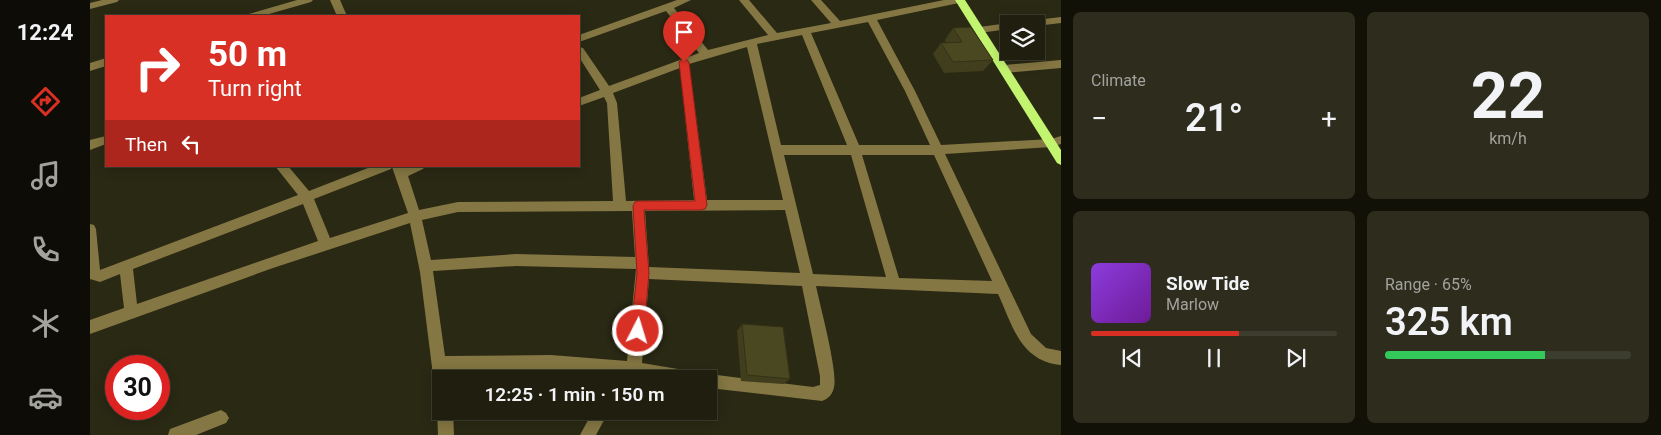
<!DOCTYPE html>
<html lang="en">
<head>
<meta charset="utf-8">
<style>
	body { margin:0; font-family:Roboto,sans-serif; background:#2d2c1d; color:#f1f3f6; height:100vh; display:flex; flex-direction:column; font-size:19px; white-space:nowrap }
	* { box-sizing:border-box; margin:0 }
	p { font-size:16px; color:#a2a29e }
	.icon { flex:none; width:28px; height:28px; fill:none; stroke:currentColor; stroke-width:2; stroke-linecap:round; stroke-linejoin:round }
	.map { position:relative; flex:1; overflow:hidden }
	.side { display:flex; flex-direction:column; gap:12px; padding:12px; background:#121108; width:600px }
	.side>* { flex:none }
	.guide { position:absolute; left:15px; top:15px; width:475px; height:152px; border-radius:0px; box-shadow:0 2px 12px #0003,0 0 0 1px #3d3d2f; background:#d93025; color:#fff; overflow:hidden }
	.controls { position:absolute; left:910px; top:15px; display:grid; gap:10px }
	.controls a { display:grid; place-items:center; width:45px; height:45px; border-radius:0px; background:#201f0f; box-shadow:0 2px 12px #0003,0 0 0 1px #3d3d2f; font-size:25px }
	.speed { position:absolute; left:15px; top:355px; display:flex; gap:10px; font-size:25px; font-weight:700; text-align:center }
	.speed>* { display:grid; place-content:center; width:65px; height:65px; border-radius:50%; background:#201f0f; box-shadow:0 2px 12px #0003,0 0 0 1px #3d3d2f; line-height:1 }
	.speed .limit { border:8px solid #d22; background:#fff; color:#111 }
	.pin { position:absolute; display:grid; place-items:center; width:42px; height:42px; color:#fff; margin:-51px -21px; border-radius:50% 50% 50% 0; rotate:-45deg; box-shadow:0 0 5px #0007 }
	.pin .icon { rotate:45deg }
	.me { position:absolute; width:55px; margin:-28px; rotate:5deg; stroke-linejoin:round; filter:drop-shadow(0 0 4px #0008) }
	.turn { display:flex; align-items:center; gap:18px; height:105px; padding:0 20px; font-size:22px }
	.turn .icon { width:65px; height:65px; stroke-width:2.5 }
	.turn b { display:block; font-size:35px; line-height:42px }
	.then { display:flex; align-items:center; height:48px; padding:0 20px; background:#0003; gap:10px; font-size:19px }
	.big { font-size:38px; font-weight:600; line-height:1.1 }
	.side .widget { flex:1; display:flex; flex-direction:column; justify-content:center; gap:8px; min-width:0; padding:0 18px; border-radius:8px; background:#2d2c1d }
	.side .dial { align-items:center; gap:0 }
	.dial b { font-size:65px; line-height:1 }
	.song { display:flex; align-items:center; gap:15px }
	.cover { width:60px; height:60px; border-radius:8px; background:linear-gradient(135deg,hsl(270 70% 55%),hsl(280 70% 35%)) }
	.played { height:5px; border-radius:2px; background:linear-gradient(90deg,#d93025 60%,#3d3d2f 60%) }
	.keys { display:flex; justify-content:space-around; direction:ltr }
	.heat { display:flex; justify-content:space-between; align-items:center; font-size:28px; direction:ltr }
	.charge { height:8px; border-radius:4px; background:linear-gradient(90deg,#34c759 65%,#3d3d2f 0) }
	.side .tiles { flex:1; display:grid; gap:12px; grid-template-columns:repeat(2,1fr) }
	.trip { position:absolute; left:342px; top:370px; width:285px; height:50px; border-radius:0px; background:#201f0f; box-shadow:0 2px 12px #0003,0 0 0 1px #3d3d2f; font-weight:600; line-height:50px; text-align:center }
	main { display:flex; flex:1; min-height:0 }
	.tabs { display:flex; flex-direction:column; width:90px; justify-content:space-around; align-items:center; background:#0d0c06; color:#a2a29e }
	.tabs .icon { width:35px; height:35px }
	.tabs .selected { color:#d93025 }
	.tabs b { font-size:22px; color:#f1f3f6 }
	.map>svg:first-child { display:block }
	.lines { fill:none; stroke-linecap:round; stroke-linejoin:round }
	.minor { fill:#857743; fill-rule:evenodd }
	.major { fill:#c2f46f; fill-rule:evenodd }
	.wall { fill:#403e1c }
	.building { fill:#4a4821; stroke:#343217 }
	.route { fill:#d93025; stroke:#8d1f18 }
</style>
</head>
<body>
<main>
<nav class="tabs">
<b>12:24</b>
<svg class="icon selected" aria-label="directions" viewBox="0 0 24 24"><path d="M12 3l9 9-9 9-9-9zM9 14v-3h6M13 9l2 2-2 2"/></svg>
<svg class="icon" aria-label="music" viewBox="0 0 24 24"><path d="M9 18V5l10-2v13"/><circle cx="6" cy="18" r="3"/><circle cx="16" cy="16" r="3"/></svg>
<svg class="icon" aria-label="phone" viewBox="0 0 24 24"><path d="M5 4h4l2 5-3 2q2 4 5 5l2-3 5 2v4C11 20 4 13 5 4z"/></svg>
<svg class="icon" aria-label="climate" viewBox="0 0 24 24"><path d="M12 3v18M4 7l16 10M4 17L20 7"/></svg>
<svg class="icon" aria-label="car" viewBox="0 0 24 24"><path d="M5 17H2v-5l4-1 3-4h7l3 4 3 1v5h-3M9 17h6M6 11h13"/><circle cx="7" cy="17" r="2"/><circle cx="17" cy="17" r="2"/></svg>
</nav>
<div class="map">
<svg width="971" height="435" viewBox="0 0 971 435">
	<rect width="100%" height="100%" fill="#2a2914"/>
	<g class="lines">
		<g class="minor">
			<path d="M12,0H29L27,2L0,9V3Z"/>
			<path d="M207,0H223L221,2L172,16H157L159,14Z"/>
			<path d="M240,0H250L257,16H247Z"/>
			<path d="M587,0H601L584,8L618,50L678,35L649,0H659L687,33L741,23L721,0H731L750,21L854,0H874L869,3L787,20L825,91L851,145L961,139L971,136V144L961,147L855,154L941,334L956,348L971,351V365C930,361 923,326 908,294L726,286C730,306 748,371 744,387C743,394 738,399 732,401L619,388V379H559L461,369L357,370L358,379H351V390L346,388L344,383L330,272L320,223L183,268L0,334V320L34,308L30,274L10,282L0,279V224L4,225L6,229L10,270L208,195L185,166H198L219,191L283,166H335L333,169L318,176L329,210L368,202L523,201L517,103L514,97L489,106V98L510,90L489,57V47L493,48L519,86L609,53L576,11L489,42V35ZM778,22L815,91L840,145H769L721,33ZM712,35L757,145H691L667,44ZM657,47L693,200H617L599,64ZM590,68L604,200L536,201L527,103L523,93ZM694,155H761L796,277L723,274ZM772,155H844L902,281L809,278ZM302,167L318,213L240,238L224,199L301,169ZM213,204L228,241L47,304L43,269ZM695,210L710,273L559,267L555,211ZM542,211L545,257L426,254L341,260L332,220L368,212ZM426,266L546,269L537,361L461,355L355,356L343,271ZM559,279L712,286L730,376V385L723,387L619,374L613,378L611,374L606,372L552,363Z"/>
			<path d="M971,17V23L946,26V24H932L937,21Z"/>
			<path d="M919,23L923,24H919V29L889,33L884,30L889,27Z"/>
			<path d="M16,58V66L0,71V63Z"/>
			<path d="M971,60V68L914,73L909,69L914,65Z"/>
			<path d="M16,136V144L0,150V140Z"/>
			<path d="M351,405V411H363L364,435H348L347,411Z"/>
			<path d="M131,410L136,413L139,418L136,423L106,435H78L80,429Z"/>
			<path d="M503,411H519L506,435H490Z"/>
		</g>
		<path class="major" d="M865,0H875L971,150V165L967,163Z"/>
	</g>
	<g class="wall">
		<path d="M863,28L903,60L893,71L854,73L843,54L851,43H856L855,40Z"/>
		<path d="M652,324L700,379L693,384L651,381L647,331Z"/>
	</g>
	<g class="building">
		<path d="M881,27L903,60L863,62L851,43L872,42L863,28Z"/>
		<path d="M652,324L693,327L700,379L657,375Z"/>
	</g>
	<path class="route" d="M594,58L599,62L617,205L615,209L611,210H554L559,273L554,331L552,335L548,337L543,335L541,331L547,273L543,206L545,202L548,201H605L589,62Z"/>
</svg>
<div class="controls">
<a><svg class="icon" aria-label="layers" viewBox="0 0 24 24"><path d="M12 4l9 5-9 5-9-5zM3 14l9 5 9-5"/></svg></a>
</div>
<div class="speed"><div class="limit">30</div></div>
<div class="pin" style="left:594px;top:62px;background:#d93025"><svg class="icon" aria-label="arrive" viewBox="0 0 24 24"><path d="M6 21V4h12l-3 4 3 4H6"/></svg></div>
<svg class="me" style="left:548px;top:331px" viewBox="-20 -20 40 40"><circle r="17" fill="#d93025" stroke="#fff" stroke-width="3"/><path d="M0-11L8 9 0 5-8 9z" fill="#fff"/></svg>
<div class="trip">12:25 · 1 min · 150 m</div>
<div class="guide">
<div class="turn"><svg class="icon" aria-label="right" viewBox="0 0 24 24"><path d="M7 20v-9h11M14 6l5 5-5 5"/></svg><div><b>50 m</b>Turn right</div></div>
<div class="then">Then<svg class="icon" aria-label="left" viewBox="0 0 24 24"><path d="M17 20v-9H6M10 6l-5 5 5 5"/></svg></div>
</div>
</div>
<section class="side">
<div class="tiles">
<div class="widget"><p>Climate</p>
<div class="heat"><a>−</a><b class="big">21°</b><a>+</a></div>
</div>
<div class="widget dial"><b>22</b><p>km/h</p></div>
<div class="widget">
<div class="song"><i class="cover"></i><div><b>Slow Tide</b><p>Marlow</p></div></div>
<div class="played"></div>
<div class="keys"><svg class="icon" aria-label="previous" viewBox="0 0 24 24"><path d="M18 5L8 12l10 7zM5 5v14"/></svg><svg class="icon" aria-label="pause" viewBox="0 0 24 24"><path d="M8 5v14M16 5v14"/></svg><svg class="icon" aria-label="next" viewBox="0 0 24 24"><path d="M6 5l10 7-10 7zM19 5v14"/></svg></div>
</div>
<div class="widget"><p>Range · 65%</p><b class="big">325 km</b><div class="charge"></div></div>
</div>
</section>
</main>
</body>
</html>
